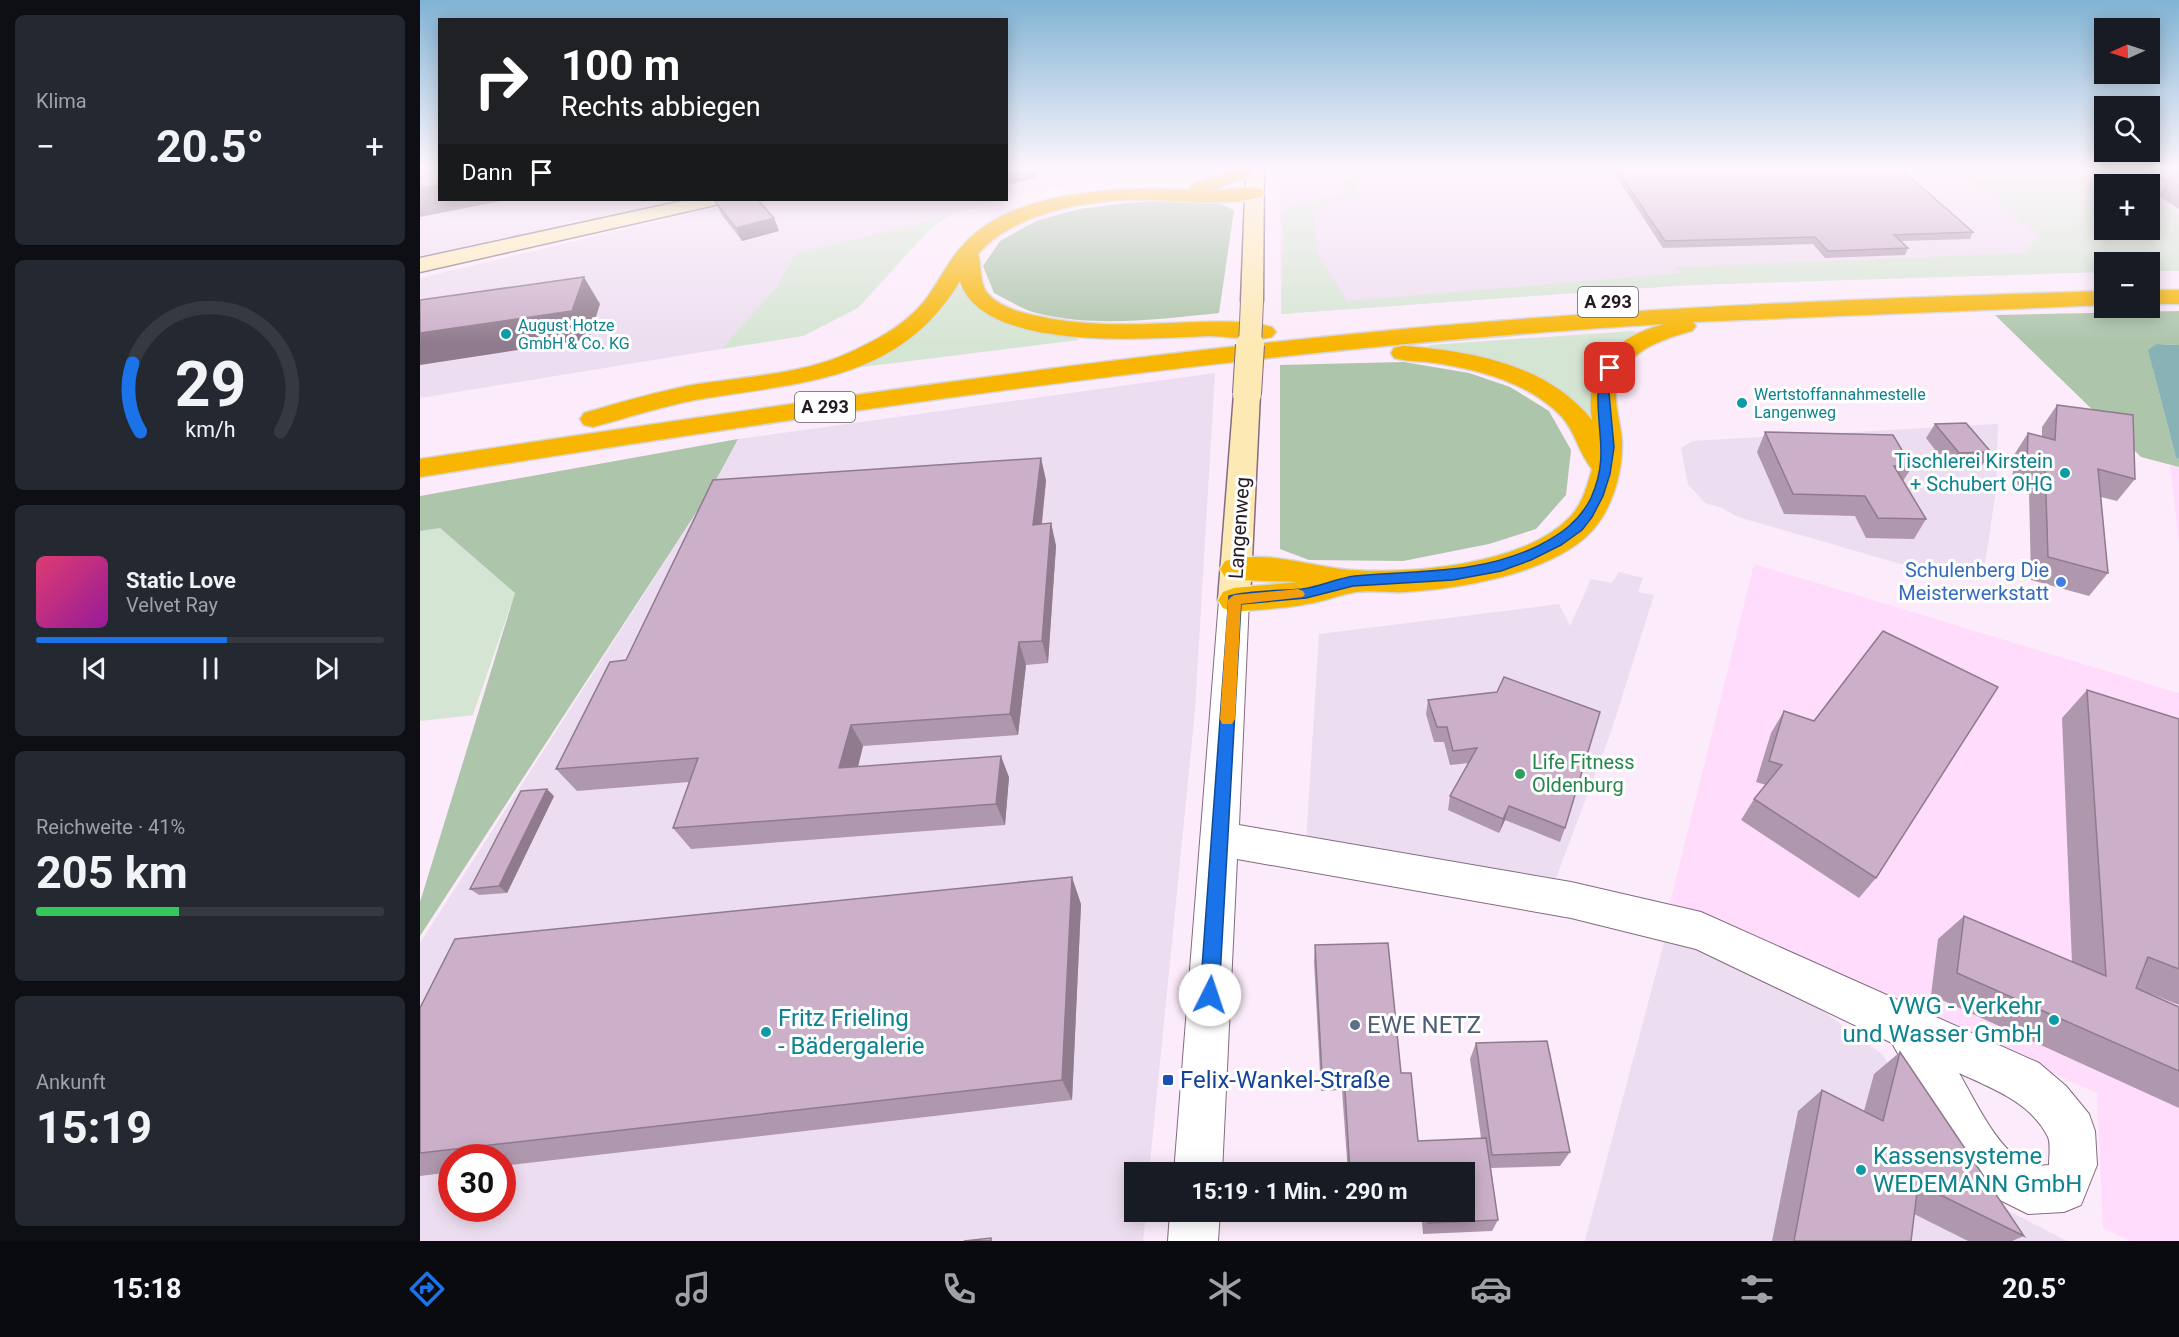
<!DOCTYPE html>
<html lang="de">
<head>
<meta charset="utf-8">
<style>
	body { margin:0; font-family:Roboto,sans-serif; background:#242831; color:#f1f3f6; height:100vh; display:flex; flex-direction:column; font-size:22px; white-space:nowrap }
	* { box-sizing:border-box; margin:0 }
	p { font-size:20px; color:#9ea1a6 }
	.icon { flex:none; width:33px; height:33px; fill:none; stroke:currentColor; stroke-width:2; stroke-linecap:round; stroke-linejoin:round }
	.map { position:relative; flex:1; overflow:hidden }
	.drawer { display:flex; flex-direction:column; gap:15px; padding:15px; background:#0d0f14; width:420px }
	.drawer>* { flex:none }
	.guide { position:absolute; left:18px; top:18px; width:570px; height:183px; border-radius:0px; box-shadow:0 3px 15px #0003; background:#202124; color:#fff; overflow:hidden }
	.needle { width:39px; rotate:267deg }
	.tools { position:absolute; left:1674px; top:18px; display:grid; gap:12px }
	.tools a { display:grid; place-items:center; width:66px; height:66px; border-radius:0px; background:#171b24; box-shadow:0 3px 15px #0003; font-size:30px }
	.speed { position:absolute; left:18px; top:1144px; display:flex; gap:12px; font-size:30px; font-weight:700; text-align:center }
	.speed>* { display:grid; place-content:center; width:78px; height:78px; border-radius:50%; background:#171b24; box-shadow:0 3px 15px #0003; line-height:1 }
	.speed .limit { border:9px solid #d22; background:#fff; color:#111 }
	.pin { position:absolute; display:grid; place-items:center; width:51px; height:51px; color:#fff; margin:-26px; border-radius:12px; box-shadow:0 3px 9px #0006 }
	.me { position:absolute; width:66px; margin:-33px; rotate:4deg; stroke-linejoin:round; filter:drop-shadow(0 0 4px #0008) }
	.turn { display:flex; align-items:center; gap:21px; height:126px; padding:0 24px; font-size:27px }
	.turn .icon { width:78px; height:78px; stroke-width:2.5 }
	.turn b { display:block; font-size:42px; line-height:51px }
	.then { display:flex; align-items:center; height:57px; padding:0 24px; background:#0003; gap:12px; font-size:22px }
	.big { font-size:45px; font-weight:700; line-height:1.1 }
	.drawer .card { flex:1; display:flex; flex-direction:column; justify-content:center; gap:9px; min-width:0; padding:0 21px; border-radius:9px; background:#242831 }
	.drawer .dial { align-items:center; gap:0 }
	.dial svg { height:156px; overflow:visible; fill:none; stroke:#363941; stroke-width:7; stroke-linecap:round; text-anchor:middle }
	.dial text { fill:#f1f3f6; stroke:none }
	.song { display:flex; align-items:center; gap:18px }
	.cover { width:72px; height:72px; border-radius:9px; background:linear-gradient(135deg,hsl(340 70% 55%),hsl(300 70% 35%)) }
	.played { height:6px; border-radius:3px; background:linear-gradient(90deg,#1a73e8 55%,#363941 55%) }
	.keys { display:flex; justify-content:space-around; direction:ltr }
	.heat { display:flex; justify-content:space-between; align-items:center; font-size:33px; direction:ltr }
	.charge { height:9px; border-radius:4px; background:linear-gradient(90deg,#34c759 41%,#363941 0) }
	.trip { position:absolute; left:704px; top:1162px; width:351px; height:60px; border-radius:0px; background:#171b24; box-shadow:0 3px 15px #0003; font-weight:700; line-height:60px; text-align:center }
	.tabs { display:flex; height:96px; justify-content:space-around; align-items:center; background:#090b0e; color:#9ea1a6 }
	.tabs .icon { width:42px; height:42px }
	.tabs .current { color:#1a73e8 }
	.tabs b { font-size:27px; color:#f1f3f6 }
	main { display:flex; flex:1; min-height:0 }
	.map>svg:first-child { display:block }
	.commercial { fill:#edddf0; fill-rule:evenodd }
	.built { fill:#ffdcfb }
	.green { fill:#d5e5d3 }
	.forest { fill:#adc5ab }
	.water { fill:#88b2b6 }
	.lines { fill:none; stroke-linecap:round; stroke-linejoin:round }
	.street-casing { stroke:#836b81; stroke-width:2 }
	.secondary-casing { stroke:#836b81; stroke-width:3 }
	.highway-casing { stroke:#d7d6d7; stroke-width:3 }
	.street { fill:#fff; fill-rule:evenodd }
	.secondary { fill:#fde9b3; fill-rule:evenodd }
	.highway { fill:#f8b602; fill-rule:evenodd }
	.secondary-bridge-far1-casing { stroke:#836b81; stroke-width:24; stroke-linecap:butt }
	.secondary-bridge-casing { stroke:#836b81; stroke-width:30; stroke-linecap:butt }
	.secondary-bridge-far1 { stroke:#fde9b3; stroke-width:22 }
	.secondary-bridge { stroke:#fde9b3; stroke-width:28 }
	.wall { fill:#af97ad }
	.shaded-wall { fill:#8f7b8d }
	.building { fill:#ccb0c9; stroke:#8f7b8d; stroke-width:1.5 }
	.route { fill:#1a73e8; stroke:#114b97; stroke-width:1.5 }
	.slow { fill:#f59e0b }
	.culture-dot { fill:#0f9aa8; stroke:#fefefe; stroke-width:2 }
	.shop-dot { fill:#3f7fe0; stroke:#fefefe; stroke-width:2 }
	.leisure-dot { fill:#2e9e5b; stroke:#fefefe; stroke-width:2 }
	.service-dot { fill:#5c6f8a; stroke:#fefefe; stroke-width:2 }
	.transit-dot { fill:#1a4fb4; stroke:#fefefe; stroke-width:2 }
	.labels { text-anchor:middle; stroke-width:6; stroke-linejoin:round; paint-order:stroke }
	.far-culture-label { font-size:16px; fill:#0d838f; stroke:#fefefe; text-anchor:start }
	.shield { fill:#fefefe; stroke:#655e65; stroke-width:1.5 }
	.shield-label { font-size:18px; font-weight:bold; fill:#231a23 }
	.culture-label { font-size:20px; fill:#0d838f; stroke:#fefefe; text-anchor:end }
	.street-label { font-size:20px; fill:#231a23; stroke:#fefefe }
	.shop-label { font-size:20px; fill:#366cbe; stroke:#fefefe; text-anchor:end }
	.leisure-label { font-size:20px; fill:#27864d; stroke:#fefefe; text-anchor:start }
	.near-culture-label { font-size:24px; fill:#0d838f; stroke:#fefefe; text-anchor:start }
	.near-service-label { font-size:24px; fill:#4e5e75; stroke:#fefefe; text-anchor:start }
	.near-transit-label { font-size:24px; fill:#164399; stroke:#fefefe; text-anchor:start }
</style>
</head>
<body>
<main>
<section class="drawer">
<div class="card"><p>Klima</p>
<div class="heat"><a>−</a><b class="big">20.5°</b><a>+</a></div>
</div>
<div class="card dial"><svg viewBox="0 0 100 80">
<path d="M14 69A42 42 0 1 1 86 69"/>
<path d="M14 69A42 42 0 0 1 10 34" stroke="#1a73e8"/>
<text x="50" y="56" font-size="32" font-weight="700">29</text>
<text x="50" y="72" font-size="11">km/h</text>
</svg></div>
<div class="card">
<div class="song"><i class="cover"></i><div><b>Static Love</b><p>Velvet Ray</p></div></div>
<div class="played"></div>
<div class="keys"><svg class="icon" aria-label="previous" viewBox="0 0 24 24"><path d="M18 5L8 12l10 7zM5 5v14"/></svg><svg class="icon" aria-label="pause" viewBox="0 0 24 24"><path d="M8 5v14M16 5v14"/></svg><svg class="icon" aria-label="next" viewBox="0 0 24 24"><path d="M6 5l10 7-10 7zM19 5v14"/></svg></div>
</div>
<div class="card"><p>Reichweite · 41%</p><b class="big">205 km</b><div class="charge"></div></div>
<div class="card"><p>Ankunft</p><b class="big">15:19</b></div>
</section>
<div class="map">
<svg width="1759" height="1241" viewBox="0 0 1759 1241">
	<rect width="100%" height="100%" fill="#fcebfa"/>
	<g class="commercial">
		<path d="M0,170L20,200H257L0,256Z"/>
		<path d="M587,170H776L603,192L587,197Z"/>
		<path d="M860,170H1759V271H1730V262H1684V272L1445,276L1205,289L861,314ZM1684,184H1730V230H1684Z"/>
		<path d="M328,200H578L492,227L375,253L358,285L301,349L0,398V278Z"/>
		<path d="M795,373L775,710L729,1173H714V1212H726L723,1241H0V943L289,493L318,439ZM32,1158H82V1209H32Z"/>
		<path d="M1578,424L1576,490L1564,570L1550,579L1526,577L1318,517L1302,508L1285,503L1268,484L1261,448L1273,441L1290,440Z"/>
		<path d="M1199,572L1223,578L1218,592L1234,595L1192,729L1136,878L886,842L899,634L1139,604L1150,626L1171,579L1192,583Z"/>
		<path d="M1249,924L1318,949L1462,1054L1550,1191L1647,1241H1165Z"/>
	</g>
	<g class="built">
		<path d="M1750,465L1759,467V543Z"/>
		<path d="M1334,564L1759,693V1241H1710L1683,1228L1677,1093L1250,903Z"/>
	</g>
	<g class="green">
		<path d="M926,170H932L939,199L917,200L893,211L898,255L927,301L1261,273L1255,267L1605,253L1619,235L1538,170H1716L1749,192L1730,193V184H1684V230H1730V195L1759,215V271H1730V262H1684V272L1268,285L861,314L864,213C881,192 928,213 926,170Z"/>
		<path d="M531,214L510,229L438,308L383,336L301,349L358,285L375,253L480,229Z"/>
		<path d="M535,284L539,285C563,327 614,330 658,338V340L434,368C474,348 517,329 535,284Z"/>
		<path d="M1213,331L1222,334L1185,359L1178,426L1138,390L1008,349L1009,345Z"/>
		<path d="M20,528L95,593L53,715L0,721V531Z"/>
	</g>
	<g class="forest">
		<path d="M754,200L796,202L814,210L799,313C739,319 676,328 616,313C602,309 588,300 574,293L563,266L580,241L616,221L659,209L706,203Z"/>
		<path d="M1759,311V345L1737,344L1733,369L1756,458L1759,459V467L1721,457L1575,315Z"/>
		<path d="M984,362L1049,373L1090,387L1129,411L1151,450L1146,495L1116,529L1069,544L983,561L889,560L860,549V365Z"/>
		<path d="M318,439L289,493L0,936V902L95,593L20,528L0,531V496Z"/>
	</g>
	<path class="water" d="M1737,344L1759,345V459L1756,458L1728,350Z"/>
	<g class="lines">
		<defs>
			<g id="street">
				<path d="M814,589L825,592L829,600L819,825L1151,882L1281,912L1619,1063L1646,1086L1669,1114L1675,1131L1677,1165L1661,1205L1644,1212L1608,1214L1564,1192L1541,1168L1472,1043L1276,949L1151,918L817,859L802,1173H754L799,600L803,592ZM1539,1073C1571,1088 1611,1102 1628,1137C1631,1144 1629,1157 1629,1165C1623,1165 1616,1167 1610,1165C1579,1154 1555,1100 1539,1073Z"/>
				<path d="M750,1212H800L798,1241H748Z"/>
			</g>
			<g id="secondary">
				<path d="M826,170H844L843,301L840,306L832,308L824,306L821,301Z"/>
				<path d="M267,200H301L298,204L291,206L0,272V258Z"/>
				<path d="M827,386L836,389L840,394L830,600L825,608L814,612L803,608L798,600L814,394L818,389Z"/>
			</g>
			<g id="highway">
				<path d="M809,170H835L833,174L790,191L834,187L841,189L844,193L841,197C805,206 769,201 732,200C676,198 596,210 558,254C562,267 559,283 568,294C580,307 601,313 618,316C662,326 707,325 751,323C784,322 820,319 852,327L856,332L852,337C833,342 810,336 789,336C730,338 562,353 540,281C479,383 379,382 275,400C240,407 207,418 173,427L164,425L160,419L164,413C202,402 239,391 278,384C330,376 385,374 433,351C460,338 488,323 506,299C520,280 529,259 545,243C594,190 703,186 769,190L771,185Z"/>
				<rect x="1730" y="290" width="29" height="14"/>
				<path d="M1684,291V305L1273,322L1276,326L1272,331C1238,340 1196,355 1196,396C1196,411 1201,426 1202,441C1203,473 1192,511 1169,534C1128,574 1040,589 985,592C969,593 945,589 931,593C916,596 902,602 887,604C863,609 838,609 814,612L803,608L798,600L803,592L814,588L878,582L816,580L805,577L800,569L805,561C846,549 890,567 931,570C994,574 1103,565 1149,518C1162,505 1167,487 1172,469C1159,454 1156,433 1142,417C1110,383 1060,370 1016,363C1002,361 988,362 974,358L971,353L974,348L983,346C1051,351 1127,364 1172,420C1164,366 1194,338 1244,324C827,349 412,412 0,477V459C333,409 668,358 1004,327C1230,307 1457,298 1684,291Z"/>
			</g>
		</defs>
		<use href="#street" class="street-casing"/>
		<use href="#secondary" class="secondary-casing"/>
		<use href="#highway" class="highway-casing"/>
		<use href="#street" class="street"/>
		<use href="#secondary" class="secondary"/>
		<use href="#highway" class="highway"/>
		<defs>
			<path id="secondary-bridge-far1" d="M830,346L832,301"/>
			<path id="secondary-bridge" d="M827,394L830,345"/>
		</defs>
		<use href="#secondary-bridge-far1" class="secondary-bridge-far1-casing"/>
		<use href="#secondary-bridge" class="secondary-bridge-casing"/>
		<use href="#secondary-bridge-far1" class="secondary-bridge-far1"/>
		<use href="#secondary-bridge" class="secondary-bridge"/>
	</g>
	<g class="wall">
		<path d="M586,170H615L616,178L590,184L586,181Z"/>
		<path d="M1192,170H1482L1553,232L1550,239L1481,241L1488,248L1485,255L1405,258L1393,244L1243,248Z"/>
		<path d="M1725,170H1759V209L1739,196L1746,184Z"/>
		<path d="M295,201L354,218L359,231L322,241L301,214Z"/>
		<path d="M1637,405L1715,479L1697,501L1681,497L1688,573L1669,596L1611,580L1609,489L1592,483L1594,455L1608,433L1622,437V427Z"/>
		<path d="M1515,424L1571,452L1561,467L1529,468L1506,438Z"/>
		<path d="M1345,432L1492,467L1483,481L1506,519L1494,539L1446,538L1435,516L1364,514L1337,452Z"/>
		<path d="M626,480L622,524L631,523L636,546L628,663L606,665L598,735L443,746L438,767L589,777L585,825L271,849L253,828L269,782L157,791L136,769Z"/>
		<path d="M1667,690L1759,719V1005L1716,988L1759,1007V1108L1511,995L1518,939L1544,916L1652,962L1642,718Z"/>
		<path d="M1008,700L1145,828L1140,842L1085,820L1079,833L1028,810L1030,796L1049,763L1030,765L1024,742H1014L1006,714Z"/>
		<path d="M1364,711L1456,878L1439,898L1321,820L1334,799L1346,785L1336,782L1351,733Z"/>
		<path d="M134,796L87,893L59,895L50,889Z"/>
		<path d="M661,904L652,1100L82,1166V1158H32V1172L0,1176V1008Z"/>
		<path d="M895,945L981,1073L998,1141L1061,1138L1050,1059L1056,1043L1150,1152L1140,1166L1071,1168L1078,1220L1072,1231L1003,1234L1001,1212H1044V1173H928L922,1090L901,1091L894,962Z"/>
		<path d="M1480,1052L1604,1236L1592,1241H1548L1494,1214L1491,1241H1352L1378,1111L1402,1090L1444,1111L1454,1074Z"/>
	</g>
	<g class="shaded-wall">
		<path d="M587,170H615L616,178L590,184Z"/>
		<path d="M20,185V200H86L0,217V188Z"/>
		<path d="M354,218L359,231L322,241L316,228Z"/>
		<path d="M164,277L180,304L169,339L0,365V333Z"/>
		<path d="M621,458L626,480L619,548L613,525Z"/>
		<path d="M631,523L636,546L628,663L622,641Z"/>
		<path d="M599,642L606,665L598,735L590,714Z"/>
		<path d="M431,725L443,746L432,790L419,768Z"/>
		<path d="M581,756L589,777L585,825L576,804Z"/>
		<path d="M127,789L134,796L87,893L79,886Z"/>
		<path d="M1089,806L1085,820L1079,833L1083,819Z"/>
		<path d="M652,877L661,904L652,1100L642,1080Z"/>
	</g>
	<g class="building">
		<path d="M0,170H20V185L0,188Z"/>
		<path d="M1197,170H1482L1553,232L1474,235L1488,248L1408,251L1395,237L1245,241Z"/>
		<path d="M301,200H338L354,218L316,228L295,201Z"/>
		<path d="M164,277L152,311L0,333V300Z"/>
		<path d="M1637,405L1713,415L1715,479L1678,469L1688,573L1628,557L1625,466L1607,461L1608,433L1635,440Z"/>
		<path d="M1546,423L1571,452L1539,453L1515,424Z"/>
		<path d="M1345,432L1473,435L1492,467L1474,466L1506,519L1458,518L1445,496L1373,494Z"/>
		<path d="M621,458L613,525L631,523L622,641L599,642L590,714L431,725L419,768L581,756L576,804L253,828L278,758L136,769L190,662L206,660L293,480Z"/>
		<path d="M1463,631L1578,687L1456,878L1334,799L1362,765L1349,761L1364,711L1394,721Z"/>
		<path d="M1084,677L1180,712L1145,828L1089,806L1083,819L1030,796L1057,748L1033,751L1027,727H1017L1008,700L1077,692Z"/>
		<path d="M1667,690L1759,719V969L1728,957L1716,988L1759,1007V1071L1537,973L1544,916L1686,976Z"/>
		<path d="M127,789L79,886L50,889L101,791Z"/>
		<path d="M652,877L642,1080L0,1153V1008L35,939Z"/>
		<path d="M968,943L981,1073H991L998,1141L1066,1138L1078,1220L1008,1223L1006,1212H1044V1173H930L924,1075L902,1076L895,945Z"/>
		<path d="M1127,1041L1150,1152L1072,1155L1056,1043Z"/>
		<path d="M1480,1052L1604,1236L1498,1184L1491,1241H1374L1402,1090L1463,1121Z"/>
		<path d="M571,1238V1241H544Z"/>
	</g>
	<linearGradient id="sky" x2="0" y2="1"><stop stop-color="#81b3d4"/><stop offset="0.49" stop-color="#fef6fd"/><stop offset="1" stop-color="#fef6fd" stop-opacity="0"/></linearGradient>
	<rect width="1759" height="344" fill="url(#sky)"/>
	<path class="route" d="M1190,365L1195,368L1189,393L1194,447L1190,474L1183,496L1172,517L1162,530L1141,545L1111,560L1081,571L1033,580L933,586L886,598L821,604L799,995L796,1002L790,1004L783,1002L780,995L809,596C832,590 859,591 882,589C900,587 917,578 935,576C1000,570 1057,575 1118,546C1141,534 1159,522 1171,498C1189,458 1177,433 1178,395C1178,386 1182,376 1184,368Z"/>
	<path class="slow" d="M878,589L883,591L885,594L883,597L821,604L815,719L812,724H802L800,719L808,600L814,595Z"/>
	<g class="culture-dot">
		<circle cx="86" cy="334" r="6"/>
		<circle cx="1322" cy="403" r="6"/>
		<circle cx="1645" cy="473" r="6"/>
		<circle cx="1634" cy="1020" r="6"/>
		<circle cx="346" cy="1032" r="6"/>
		<circle cx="1441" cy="1170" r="6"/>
	</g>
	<circle class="shop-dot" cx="1641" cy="582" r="6"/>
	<circle class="leisure-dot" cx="1100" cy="774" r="6"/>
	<circle class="service-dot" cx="935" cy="1025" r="6"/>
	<rect class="transit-dot" x="742" y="1074" width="12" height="12" rx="3"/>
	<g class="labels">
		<g class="far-culture-label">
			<text x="98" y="331">August Hotze<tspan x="98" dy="18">GmbH &amp; Co. KG</tspan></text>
			<text x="1334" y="400">Wertstoffannahmestelle<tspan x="1334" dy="18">Langenweg</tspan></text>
		</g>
		<g class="shield">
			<rect x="1158" y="287" width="60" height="30" rx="4.5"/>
			<rect x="375" y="392" width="60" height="30" rx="4.5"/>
		</g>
		<g class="shield-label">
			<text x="1188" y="308">A 293</text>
			<text x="405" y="413">A 293</text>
		</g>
		<g class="culture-label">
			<text x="1633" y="468">Tischlerei Kirstein<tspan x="1633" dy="23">+ Schubert OHG</tspan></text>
		</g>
		<g class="street-label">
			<text transform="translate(819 528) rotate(-86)" y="7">Langenweg</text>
		</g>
		<g class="shop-label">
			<text x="1629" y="577">Schulenberg Die<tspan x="1629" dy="23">Meisterwerkstatt</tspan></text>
		</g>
		<g class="leisure-label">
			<text x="1112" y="769">Life Fitness<tspan x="1112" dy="23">Oldenburg</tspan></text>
		</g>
		<g class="near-culture-label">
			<text x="1622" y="1014" text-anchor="end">VWG - Verkehr<tspan x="1622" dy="28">und Wasser GmbH</tspan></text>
			<text x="358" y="1026">Fritz Frieling<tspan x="358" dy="28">- Bädergalerie</tspan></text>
			<text x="1453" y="1164">Kassensysteme<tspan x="1453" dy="28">WEDEMANN GmbH</tspan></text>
		</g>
		<g class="near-service-label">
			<text x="947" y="1033">EWE NETZ</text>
		</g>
		<g class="near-transit-label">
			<text x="760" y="1088">Felix-Wankel-Straße</text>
		</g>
	</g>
</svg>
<div class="tools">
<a><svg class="needle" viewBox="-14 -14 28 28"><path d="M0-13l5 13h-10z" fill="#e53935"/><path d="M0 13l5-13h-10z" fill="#9ea1a6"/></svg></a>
<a><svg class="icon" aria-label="search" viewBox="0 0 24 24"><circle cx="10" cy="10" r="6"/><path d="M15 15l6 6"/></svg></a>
<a>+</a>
<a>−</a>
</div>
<div class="speed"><div class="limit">30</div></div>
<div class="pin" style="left:1190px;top:368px;background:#d93025"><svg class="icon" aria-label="arrive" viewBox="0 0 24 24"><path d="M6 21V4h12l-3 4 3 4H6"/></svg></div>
<svg class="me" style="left:790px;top:995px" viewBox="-20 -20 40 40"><circle r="19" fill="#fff"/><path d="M0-13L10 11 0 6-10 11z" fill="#1a73e8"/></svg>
<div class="trip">15:19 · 1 Min. · 290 m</div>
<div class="guide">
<div class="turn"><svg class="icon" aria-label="right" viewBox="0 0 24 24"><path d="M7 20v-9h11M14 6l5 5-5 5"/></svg><div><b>100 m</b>Rechts abbiegen</div></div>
<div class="then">Dann<svg class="icon" aria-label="arrive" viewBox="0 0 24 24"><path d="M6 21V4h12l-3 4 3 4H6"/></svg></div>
</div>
</div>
</main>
<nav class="tabs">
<b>15:18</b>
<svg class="icon current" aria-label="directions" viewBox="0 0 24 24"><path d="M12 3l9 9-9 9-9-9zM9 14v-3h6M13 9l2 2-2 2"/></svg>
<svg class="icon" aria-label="music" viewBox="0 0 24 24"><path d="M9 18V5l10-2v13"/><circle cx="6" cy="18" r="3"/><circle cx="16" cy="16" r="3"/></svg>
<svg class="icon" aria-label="phone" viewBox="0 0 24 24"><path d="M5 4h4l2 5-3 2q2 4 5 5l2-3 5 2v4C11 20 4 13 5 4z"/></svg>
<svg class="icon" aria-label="climate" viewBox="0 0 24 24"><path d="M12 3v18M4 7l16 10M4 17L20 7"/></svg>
<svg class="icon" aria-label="car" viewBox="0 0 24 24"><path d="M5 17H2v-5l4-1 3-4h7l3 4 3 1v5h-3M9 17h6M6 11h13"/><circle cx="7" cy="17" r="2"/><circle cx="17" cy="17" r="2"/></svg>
<svg class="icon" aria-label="filters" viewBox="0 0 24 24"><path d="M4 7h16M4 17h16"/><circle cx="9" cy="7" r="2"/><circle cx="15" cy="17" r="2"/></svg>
<b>20.5°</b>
</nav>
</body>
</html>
